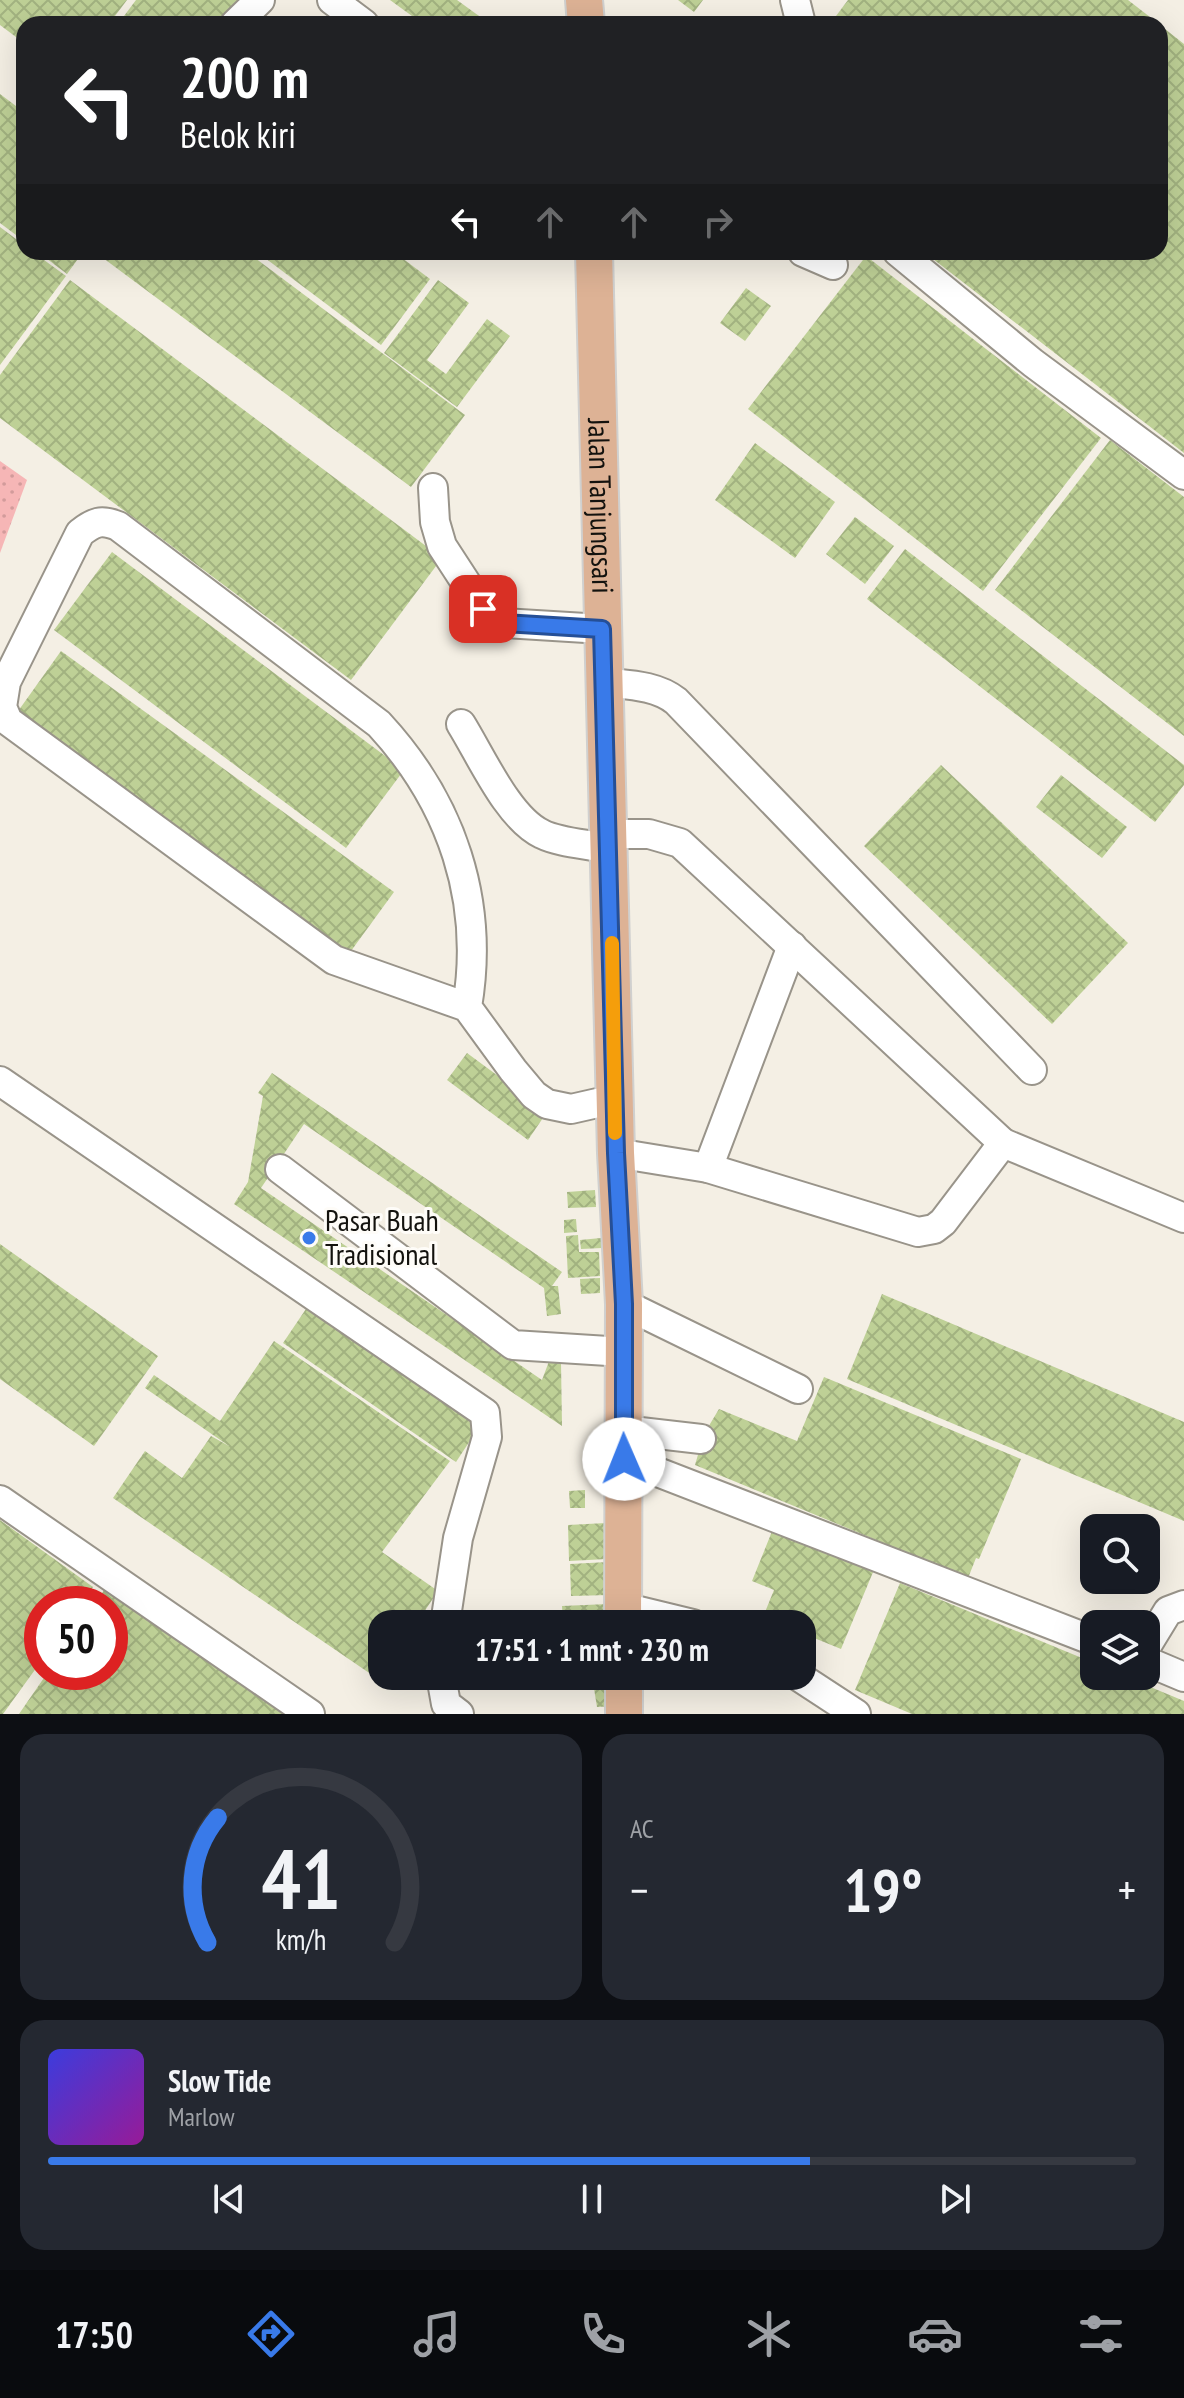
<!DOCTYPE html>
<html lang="id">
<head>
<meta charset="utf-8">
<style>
	body { margin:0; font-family:"PT Sans Narrow",sans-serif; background:#242831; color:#f1f3f6; height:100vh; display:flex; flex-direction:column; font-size:30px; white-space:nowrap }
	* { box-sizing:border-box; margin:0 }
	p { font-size:26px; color:#9ea1a6 }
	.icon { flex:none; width:44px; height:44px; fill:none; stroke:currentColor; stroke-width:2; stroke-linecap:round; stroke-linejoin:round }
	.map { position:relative; height:1714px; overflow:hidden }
	.drawer { display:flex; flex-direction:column; gap:20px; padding:20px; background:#0d0f14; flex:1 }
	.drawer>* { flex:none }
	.top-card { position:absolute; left:16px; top:16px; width:1152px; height:244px; border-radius:24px; box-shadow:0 8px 32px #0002; background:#202124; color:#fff; overflow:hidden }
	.fabs { position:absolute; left:1080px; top:1514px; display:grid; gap:16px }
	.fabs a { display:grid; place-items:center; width:80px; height:80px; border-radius:16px; background:#171b24; box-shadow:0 8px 32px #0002; font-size:40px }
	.speed { position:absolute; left:24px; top:1586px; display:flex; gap:16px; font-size:40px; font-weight:700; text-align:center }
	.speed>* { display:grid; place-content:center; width:104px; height:104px; border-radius:50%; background:#171b24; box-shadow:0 8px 32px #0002; line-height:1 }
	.speed .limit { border:12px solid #d22; background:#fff; color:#111 }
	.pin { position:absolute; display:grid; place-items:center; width:68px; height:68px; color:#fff; margin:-34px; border-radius:16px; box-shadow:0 4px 12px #0006 }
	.me { position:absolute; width:88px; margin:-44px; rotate:359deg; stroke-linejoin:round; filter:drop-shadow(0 0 6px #0008) }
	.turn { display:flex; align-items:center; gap:28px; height:168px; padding:0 32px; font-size:36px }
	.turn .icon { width:104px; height:104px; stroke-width:2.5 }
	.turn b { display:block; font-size:56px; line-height:68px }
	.lanes { display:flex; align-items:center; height:76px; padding:0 32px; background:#0003; justify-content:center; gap:40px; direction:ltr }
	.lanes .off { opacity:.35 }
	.big { font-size:60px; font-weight:600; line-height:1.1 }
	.drawer .card { flex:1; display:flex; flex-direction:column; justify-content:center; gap:12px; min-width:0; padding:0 28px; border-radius:24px; background:#242831 }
	.drawer .dial { align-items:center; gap:0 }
	.dial svg { height:208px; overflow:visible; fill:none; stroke:#363941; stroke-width:7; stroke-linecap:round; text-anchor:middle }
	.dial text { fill:#f1f3f6; stroke:none }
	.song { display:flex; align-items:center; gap:24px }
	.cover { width:96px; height:96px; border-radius:12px; background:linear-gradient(135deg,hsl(240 70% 55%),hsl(300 70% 35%)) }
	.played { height:8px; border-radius:4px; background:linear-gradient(90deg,#397ae9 70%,#363941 70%) }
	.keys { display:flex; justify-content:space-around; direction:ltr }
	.heat { display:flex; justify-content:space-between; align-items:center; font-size:44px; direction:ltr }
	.drawer .tiles { flex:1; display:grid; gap:20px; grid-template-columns:1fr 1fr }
	.card:last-child { grid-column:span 2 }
	.trip { position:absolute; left:368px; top:1610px; width:448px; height:80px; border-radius:24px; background:#171b24; box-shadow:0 8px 32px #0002; font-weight:600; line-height:80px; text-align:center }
	.menu { display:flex; height:128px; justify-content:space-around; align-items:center; background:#090b0e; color:#9ea1a6 }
	.menu .icon { width:56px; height:56px }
	.menu .active { color:#397ae9 }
	.menu b { font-size:36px; color:#f1f3f6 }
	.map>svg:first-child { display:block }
	.grass { fill:url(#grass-dots) }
	.building { fill:url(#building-cross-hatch) }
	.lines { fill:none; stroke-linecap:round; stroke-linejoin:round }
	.minor-casing { stroke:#99948a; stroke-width:32 }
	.major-casing { stroke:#d0d0cf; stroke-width:40 }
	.minor { stroke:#fff; stroke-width:28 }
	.major { stroke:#ddb295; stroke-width:36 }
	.route-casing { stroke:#254f97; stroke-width:20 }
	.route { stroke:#397ae9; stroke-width:14 }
	.slow { stroke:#f59e0b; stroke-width:14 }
	.poi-dot { fill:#397ae9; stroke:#fefcf8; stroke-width:3 }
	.labels { text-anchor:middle; stroke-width:6; stroke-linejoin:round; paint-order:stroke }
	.street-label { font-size:30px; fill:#13120e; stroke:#fefcf8 }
	.poi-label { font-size:30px; fill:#13120e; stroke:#fefcf8; text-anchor:start }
</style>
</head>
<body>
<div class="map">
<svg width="1184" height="1714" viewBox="0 0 1184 1714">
	<defs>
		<pattern id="grass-dots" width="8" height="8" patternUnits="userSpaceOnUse" patternTransform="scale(2)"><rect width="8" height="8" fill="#f6b6b6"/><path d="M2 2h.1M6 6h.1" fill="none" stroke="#d29b9b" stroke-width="1.8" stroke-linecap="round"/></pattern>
		<pattern id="building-cross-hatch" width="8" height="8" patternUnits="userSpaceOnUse" patternTransform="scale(2)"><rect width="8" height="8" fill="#bed096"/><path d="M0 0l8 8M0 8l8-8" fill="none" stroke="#a2b280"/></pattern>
	</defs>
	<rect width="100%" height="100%" fill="#f4efe4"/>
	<path class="grass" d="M0,461L27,480L0,553Z"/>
	<g class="building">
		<path d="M0,0H127L109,24H24V43L0,25Z"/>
		<path d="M136,0H249L231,24H118Z"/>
		<path d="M390,0H457L490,24H423Z"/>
		<path d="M678,0H703L694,12Z"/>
		<path d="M848,0H1128L1159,24H830Z"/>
		<path d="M1160,25L1184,44V453L924,252H1160Z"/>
		<path d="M0,94L24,112V241L0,223Z"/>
		<path d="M0,227L24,245V252H33L66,276L0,365Z"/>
		<path d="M38,252H83L67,274Z"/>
		<path d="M107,252H247L465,415L411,487L103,258Z"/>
		<path d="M257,252H394L430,279L381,345Z"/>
		<path d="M866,256L1101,438L983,591L748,409Z"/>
		<path d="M70,280L442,558L351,680L0,418V375Z"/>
		<path d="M438,280L469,303L427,360L446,374L487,319L510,336L457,407L384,353Z"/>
		<path d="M746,288L771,306L745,341L720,323Z"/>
		<path d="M1110,440L1184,497V736L995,590Z"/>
		<path d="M755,443L835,502L795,558L715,500Z"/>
		<path d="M855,517L894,546L865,584L826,554Z"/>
		<path d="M905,549L1184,765V785L1155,822L867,599Z"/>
		<path d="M112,552L404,770L346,848L54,630Z"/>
		<path d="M61,651L394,892L343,962L11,721Z"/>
		<path d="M941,765L1128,943L1052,1024L864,846Z"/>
		<path d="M1061,775L1127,827L1102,858L1036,807Z"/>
		<path d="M467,1053L547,1112L528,1140L447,1080Z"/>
		<path d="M272,1073L562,1272L552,1286H558L561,1314L547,1316L544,1288L304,1124L261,1188L542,1380L551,1356L561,1363L562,1426L234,1204L248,1182L263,1096L258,1093Z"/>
		<path d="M595,1190L596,1207L568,1208L567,1192Z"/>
		<path d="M576,1219L577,1232L564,1233V1220Z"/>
		<path d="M578,1235L579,1252H599L600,1276L568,1278L566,1236Z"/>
		<path d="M601,1238L602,1248L581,1249L580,1240Z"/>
		<path d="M0,1244L158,1356L94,1446L0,1379Z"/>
		<path d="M600,1278V1293L581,1294L580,1279Z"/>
		<path d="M882,1294L1184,1422V1521L847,1379Z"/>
		<path d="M312,1300L485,1418L456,1462L283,1343Z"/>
		<path d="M274,1341L450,1461L382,1552L438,1591L416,1624H382V1673L378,1679L113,1498L145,1451L182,1478L211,1436L229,1446L145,1388L154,1375L220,1421Z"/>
		<path d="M824,1377L1021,1459L979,1559L976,1558L968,1578L695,1465L704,1434L719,1409L797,1441Z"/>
		<path d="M585,1490V1508H570L569,1491Z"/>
		<path d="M0,1520L93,1587L81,1604H42V1660L3,1714H0Z"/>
		<path d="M606,1523L607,1559L569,1561L568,1525Z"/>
		<path d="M775,1524L876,1565L841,1649L802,1633V1624H780L763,1617L774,1590L752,1581Z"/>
		<path d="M608,1562L610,1595L571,1596L570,1564Z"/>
		<path d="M900,1583L1094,1663V1676H1124L1184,1701V1714H912L855,1690Z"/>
		<path d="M108,1584L297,1714H19L48,1672H110V1604H95Z"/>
		<path d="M608,1604L609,1622L563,1624L562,1606Z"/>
		<path d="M523,1676H573L574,1683L523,1685Z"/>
		<path d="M592,1676H616L617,1706L597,1707Z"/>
	</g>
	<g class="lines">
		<defs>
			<g id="minor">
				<path d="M332,0L364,24"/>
				<path d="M795,0L801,24"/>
				<path d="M235,24L260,0"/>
				<path d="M803,252L833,265"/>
				<path d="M898,252L1033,363L1184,475"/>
				<path d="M433,488L435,522L442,546L483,609L505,623L602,629"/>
				<path d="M603,682C628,685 656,685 676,701L1032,1070"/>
				<path d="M461,724C481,756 508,818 542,834C560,843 589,844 609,849"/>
				<path d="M609,834H649L680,843L1003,1143"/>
				<path d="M467,1007C485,901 452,803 379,724L118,526C101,519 94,522 80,533L6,682L2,707L8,721L334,960L467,1007L513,1070L534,1095L547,1104L571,1109L615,1099"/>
				<path d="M0,1081L485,1413L487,1437L458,1538L445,1624"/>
				<path d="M616,1153L708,1168L918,1232L934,1229L943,1222L1003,1143L1184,1218"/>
				<path d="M708,1168L792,946"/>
				<path d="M280,1169L513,1345L624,1352"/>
				<path d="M624,1304L798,1389"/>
				<path d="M623,1430L701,1439"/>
				<path d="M624,1459L1094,1641"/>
				<path d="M0,1500L310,1714"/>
				<path d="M623,1607L693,1624"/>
				<path d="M1146,1647L1168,1611L1184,1605"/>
				<path d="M1146,1661L1184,1677"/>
				<path d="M441,1676L446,1704L459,1714"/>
				<path d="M798,1676L856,1714"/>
			</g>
			<g id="major">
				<path d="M584,0L586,24"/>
				<path id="s1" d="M594,252L616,1153L624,1304L623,1624"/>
				<path d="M624,1676V1714"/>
			</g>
		</defs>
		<use href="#minor" class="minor-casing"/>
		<use href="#major" class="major-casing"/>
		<use href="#minor" class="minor"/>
		<use href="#major" class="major"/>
	</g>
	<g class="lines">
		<defs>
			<path id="route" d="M483,609L505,623L602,629L616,1153L624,1304V1459"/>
		</defs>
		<use href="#route" class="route-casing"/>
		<use href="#route" class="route"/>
		<path class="slow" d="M612,943L615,1133"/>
	</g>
	<circle class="poi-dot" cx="309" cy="1238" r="8"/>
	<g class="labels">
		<g class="street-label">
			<text dy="10" stroke="none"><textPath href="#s1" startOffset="254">Jalan Tanjungsari</textPath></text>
		</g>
		<g class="poi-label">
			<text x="325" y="1231">Pasar Buah<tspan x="325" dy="34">Tradisional</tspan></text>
		</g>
	</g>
</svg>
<div class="fabs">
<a><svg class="icon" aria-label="search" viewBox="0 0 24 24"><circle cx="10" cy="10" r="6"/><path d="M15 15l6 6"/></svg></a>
<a><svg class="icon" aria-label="layers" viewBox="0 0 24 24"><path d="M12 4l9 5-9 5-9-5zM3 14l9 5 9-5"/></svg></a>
</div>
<div class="speed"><div class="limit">50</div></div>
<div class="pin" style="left:483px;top:609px;background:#d93025"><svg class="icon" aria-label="arrive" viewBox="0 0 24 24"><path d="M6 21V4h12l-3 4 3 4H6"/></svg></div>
<svg class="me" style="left:624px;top:1459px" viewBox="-20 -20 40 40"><circle r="19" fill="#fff"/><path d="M0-13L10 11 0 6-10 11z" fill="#397ae9"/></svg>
<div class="trip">17:51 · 1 mnt · 230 m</div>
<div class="top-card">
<div class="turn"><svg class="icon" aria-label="left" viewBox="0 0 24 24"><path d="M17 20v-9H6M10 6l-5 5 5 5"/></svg><div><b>200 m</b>Belok kiri</div></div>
<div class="lanes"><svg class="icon" aria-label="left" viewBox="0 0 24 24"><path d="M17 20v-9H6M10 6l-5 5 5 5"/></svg><svg class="icon off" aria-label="ahead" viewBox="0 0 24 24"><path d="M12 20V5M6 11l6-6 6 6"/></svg><svg class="icon off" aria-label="ahead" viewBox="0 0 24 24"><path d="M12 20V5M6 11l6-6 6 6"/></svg><svg class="icon off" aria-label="right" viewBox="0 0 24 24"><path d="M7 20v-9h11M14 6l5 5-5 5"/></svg></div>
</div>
</div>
<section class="drawer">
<div class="tiles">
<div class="card dial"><svg viewBox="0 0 100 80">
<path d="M14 69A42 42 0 1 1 86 69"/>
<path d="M14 69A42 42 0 0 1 18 21" stroke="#397ae9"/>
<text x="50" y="56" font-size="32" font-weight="700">41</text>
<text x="50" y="72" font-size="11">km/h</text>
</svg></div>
<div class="card"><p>AC</p>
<div class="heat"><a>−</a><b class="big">19°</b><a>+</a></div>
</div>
<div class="card">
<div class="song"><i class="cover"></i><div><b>Slow Tide</b><p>Marlow</p></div></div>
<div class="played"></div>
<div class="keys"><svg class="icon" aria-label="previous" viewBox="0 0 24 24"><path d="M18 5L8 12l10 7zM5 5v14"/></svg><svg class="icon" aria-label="pause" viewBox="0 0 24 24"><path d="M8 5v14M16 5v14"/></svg><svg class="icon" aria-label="next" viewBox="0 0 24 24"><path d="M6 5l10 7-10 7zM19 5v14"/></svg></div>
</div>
</div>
</section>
<nav class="menu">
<b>17:50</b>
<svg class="icon active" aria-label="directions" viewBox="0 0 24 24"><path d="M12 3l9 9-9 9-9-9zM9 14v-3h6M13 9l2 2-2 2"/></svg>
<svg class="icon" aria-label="music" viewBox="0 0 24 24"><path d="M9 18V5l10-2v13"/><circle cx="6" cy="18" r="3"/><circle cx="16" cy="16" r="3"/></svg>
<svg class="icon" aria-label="phone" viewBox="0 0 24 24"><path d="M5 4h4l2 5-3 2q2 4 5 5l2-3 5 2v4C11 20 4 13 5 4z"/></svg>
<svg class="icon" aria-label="climate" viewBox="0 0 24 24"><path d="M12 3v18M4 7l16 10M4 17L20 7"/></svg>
<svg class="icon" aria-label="car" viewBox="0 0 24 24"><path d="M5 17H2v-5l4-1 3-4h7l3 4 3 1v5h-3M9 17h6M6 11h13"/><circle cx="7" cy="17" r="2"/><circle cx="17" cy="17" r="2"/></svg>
<svg class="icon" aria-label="filters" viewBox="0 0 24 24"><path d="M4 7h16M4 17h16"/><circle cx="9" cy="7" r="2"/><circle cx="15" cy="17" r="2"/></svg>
</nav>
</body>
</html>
